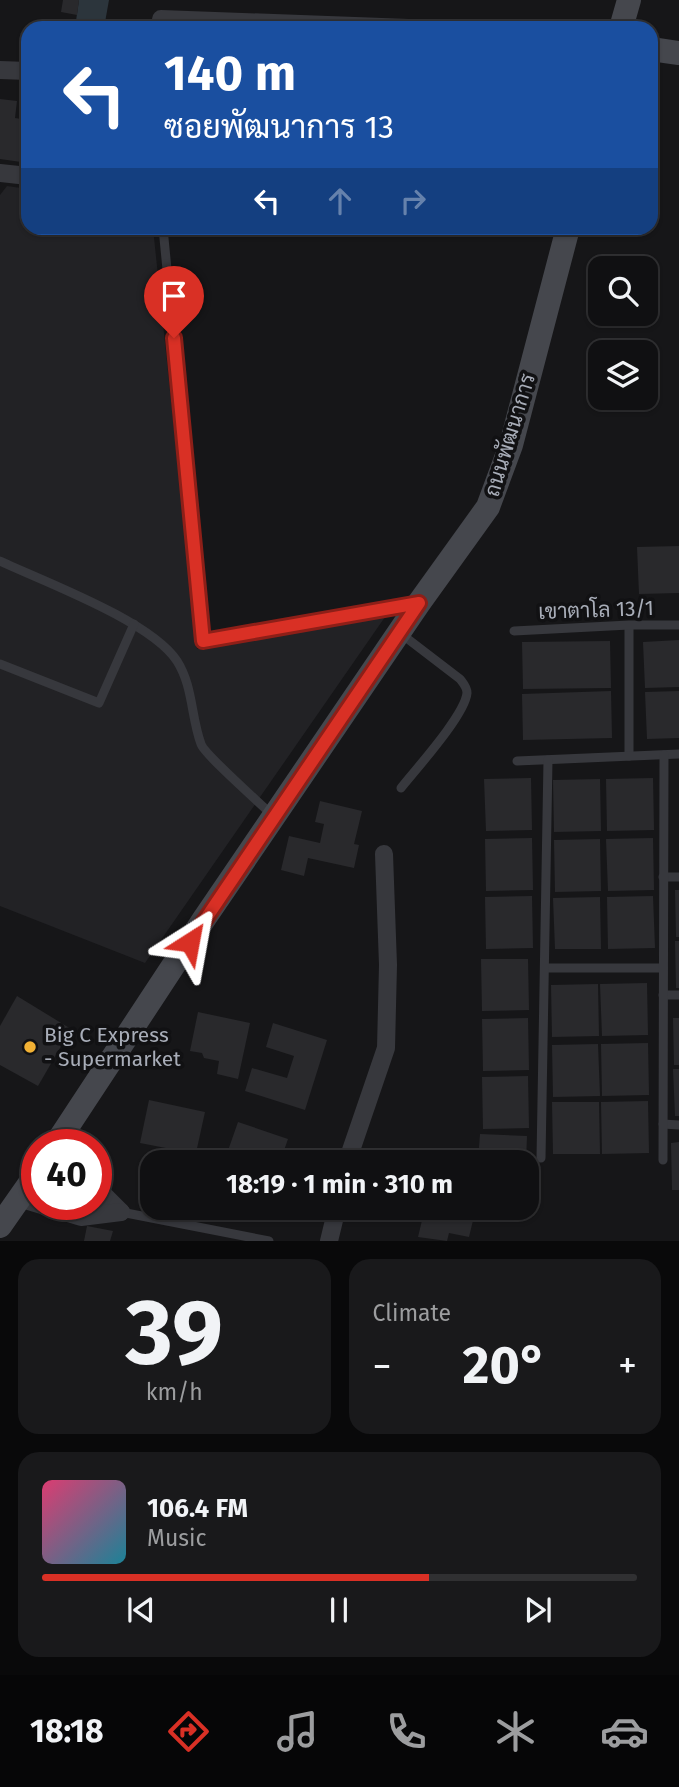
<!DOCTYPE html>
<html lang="en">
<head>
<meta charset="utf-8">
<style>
	body { margin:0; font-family:"Fira Sans",Sarabun,sans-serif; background:#19191b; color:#f1f3f6; height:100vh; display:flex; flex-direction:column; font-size:26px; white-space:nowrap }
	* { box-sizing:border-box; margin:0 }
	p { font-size:23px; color:#9c9d9f }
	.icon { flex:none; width:38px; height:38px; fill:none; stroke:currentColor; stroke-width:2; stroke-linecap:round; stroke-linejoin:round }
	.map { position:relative; height:1241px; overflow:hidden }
	.side { display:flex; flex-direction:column; gap:18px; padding:18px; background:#09090a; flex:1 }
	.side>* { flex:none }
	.guide { position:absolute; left:21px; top:21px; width:637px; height:214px; border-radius:21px; box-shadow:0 2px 5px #0004,0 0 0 2px #303032; background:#1a4fa0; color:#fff; overflow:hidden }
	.buttons { position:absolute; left:588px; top:256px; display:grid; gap:14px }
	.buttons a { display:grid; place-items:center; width:70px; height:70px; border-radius:14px; background:#101012; box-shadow:0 2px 5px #0004,0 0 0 2px #303032; font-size:35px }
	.speed { position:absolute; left:21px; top:1129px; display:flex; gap:14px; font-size:35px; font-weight:700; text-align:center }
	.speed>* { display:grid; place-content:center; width:91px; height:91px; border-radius:50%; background:#101012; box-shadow:0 2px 5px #0004,0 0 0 2px #303032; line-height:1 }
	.speed .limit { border:10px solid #d22; background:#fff; color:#111 }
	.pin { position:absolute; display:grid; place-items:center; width:60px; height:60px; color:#fff; margin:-72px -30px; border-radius:50% 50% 50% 0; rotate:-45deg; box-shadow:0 0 7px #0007 }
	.pin .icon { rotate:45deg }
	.me { position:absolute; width:77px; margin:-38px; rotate:34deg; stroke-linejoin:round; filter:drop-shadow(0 0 5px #0008) }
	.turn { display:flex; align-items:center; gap:24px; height:147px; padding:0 28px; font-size:32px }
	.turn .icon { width:91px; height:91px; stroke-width:2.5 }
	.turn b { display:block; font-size:49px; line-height:60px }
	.lanes { display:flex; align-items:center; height:66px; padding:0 28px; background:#0003; justify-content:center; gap:35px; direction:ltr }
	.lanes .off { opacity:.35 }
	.big { font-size:52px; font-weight:700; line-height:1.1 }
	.side .card { flex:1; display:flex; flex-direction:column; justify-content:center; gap:10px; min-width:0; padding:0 24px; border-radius:21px; background:#19191b }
	.side .dial { align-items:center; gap:0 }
	.dial b { font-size:91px; line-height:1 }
	.song { display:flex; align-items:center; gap:21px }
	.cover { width:84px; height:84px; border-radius:10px; background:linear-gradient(135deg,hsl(340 70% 55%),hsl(190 70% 35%)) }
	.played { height:7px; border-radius:4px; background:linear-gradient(90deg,#d93025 65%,#303032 65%) }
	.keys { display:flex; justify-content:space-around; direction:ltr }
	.heat { display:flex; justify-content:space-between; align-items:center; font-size:38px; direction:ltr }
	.side .tiles { flex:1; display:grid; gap:18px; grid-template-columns:1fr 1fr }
	.card:last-child { grid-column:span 2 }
	.trip { position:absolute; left:140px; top:1150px; width:399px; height:70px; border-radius:21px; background:#101012; box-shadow:0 2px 5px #0004,0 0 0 2px #303032; font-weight:700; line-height:70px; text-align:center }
	.menu { display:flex; height:112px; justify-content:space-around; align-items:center; background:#060607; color:#9c9d9f }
	.menu .icon { width:49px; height:49px }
	.menu .on { color:#d93025 }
	.menu b { font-size:32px; color:#f1f3f6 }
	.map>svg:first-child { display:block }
	.built { fill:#222225 }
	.water { fill:#2c353c }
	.building { fill:#29292c }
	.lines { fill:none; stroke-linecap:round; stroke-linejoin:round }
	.lane { stroke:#37383d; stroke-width:9 }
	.street { stroke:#37383d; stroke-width:18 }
	.secondary { stroke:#45474d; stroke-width:24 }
	.route-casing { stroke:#8d1f18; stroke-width:18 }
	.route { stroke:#d93025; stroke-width:12 }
	.poi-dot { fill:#f2b134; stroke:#111113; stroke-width:2.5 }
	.labels { text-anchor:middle; stroke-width:7; stroke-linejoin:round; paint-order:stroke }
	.street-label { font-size:21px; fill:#a8adb8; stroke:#111113 }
	.poi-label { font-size:21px; fill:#a8adb8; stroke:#111113; text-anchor:start }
</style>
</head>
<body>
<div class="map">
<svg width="679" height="1241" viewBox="0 0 679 1241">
	<rect width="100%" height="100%" fill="#161618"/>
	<path class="built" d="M7,186L28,189V228H153L197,649L385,617L145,963L0,906V195Z"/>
	<path class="water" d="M79,0H109L104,28H75Z"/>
	<g class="building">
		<path d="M63,0H79L77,15L61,12Z"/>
		<path d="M0,99L17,101L15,118L28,120V135L22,134L21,141H28V163L0,159Z"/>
		<path d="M679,546V593L639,594L637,547Z"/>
		<path d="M679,640V687L645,688L643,642Z"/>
		<path d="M610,641L611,688L523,689L522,642Z"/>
		<path d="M611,691L612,738L523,740L522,694Z"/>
		<path d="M679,691V738L647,739L645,692Z"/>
		<path d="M531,778L532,830L486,831L484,779Z"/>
		<path d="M653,778L654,830L607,831L606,779Z"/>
		<path d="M600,779L601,831L554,832L553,780Z"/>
		<path d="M320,801L362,811L354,844L359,845L354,868L308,858L304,876L281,870L289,836L320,843L324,824L315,822Z"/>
		<path d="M532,838L533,890L486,891L485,839Z"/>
		<path d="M653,838L654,890L608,891L606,839Z"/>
		<path d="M600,839L601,891L555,892L554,840Z"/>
		<path d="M675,890H679V937H676Z"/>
		<path d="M532,896L533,948L486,949L485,897Z"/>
		<path d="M653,896L655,948L608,949L607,897Z"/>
		<path d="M600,897L601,949H555L553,898Z"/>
		<path d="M675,941H679V988H676Z"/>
		<path d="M481,959H528L529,1010L482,1011Z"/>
		<path d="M647,983L648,1035L602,1036L600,984Z"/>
		<path d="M598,984L599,1036L552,1037L551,985Z"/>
		<path d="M17,996L71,1029L38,1086L0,1065V1026Z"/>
		<path d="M198,1012L250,1023L238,1079L217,1074L219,1061L204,1058L202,1053L190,1051Z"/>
		<path d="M528,1018L529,1070L483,1071L482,1019Z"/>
		<path d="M673,1018H679V1065H674Z"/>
		<path d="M273,1023L327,1040L305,1110L245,1091L252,1068L287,1078L294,1056L266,1047Z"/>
		<path d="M648,1043L649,1095L602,1096L601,1044Z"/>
		<path d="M598,1044L600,1096L553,1097L552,1045Z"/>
		<path d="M673,1069H679V1116H675Z"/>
		<path d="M528,1076L529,1128L483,1129L482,1077Z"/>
		<path d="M149,1100L205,1112L194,1162H168L171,1149L140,1143Z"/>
		<path d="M648,1101L649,1153L602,1154L601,1102Z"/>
		<path d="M552,1102H599L600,1154H553Z"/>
		<path d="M238,1122L288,1139L280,1162H224Z"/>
		<path d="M480,1134L527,1136L526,1162H478Z"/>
		<path d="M679,1142V1190H672L671,1143Z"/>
		<path d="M437,1153L464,1159L463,1162H435Z"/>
		<path d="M425,1208H476L469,1237L449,1233L447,1241L418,1237Z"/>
		<path d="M87,1226L113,1231L110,1241H84Z"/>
	</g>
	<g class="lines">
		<g class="lane">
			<path d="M163,228L203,641L413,604"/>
			<path d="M0,561C45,582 151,621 177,661C193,686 191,717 201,744C204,754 261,804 273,816"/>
			<path d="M629,626V756"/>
			<path d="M514,631L629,625H679"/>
			<path d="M400,633L460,679C463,683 467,687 467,693C465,715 416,769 401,788"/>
			<path d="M0,664L99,703L134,624"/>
			<path d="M517,761L679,754"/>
			<path d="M663,877H679"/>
			<path d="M545,968H663"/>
			<path d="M663,995H679"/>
			<path d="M663,1124L679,1125"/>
			<path d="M541,1158L548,760"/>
			<path d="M663,1160L664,755"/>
			<path d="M121,1212L269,1241"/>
		</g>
		<g class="street">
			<path d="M161,19L409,28"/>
			<path d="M0,70L28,71"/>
			<path d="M0,173L28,176"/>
			<path d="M347,1162L386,1048L388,965L384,854"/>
			<path d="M96,1187L121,1212"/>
			<path d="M18,1198L81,1217L121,1212"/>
			<path d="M329,1241L337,1208"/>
		</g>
		<g class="secondary">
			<path d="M621,28L629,0"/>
			<path d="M651,49L679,53"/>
			<path d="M56,1144L204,919L419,603L488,507L511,445L568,228"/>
			<path d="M0,1226L37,1173"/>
		</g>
	</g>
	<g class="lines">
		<defs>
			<path id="route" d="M174,338L203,641L419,603L190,942"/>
		</defs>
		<use href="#route" class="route-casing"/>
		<use href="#route" class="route"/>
	</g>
	<circle class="poi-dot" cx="30" cy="1047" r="7"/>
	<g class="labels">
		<g class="street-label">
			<text transform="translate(510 435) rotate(-73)" y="7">ถนนพัฒนาการ</text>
			<text transform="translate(596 610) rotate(-2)" y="7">เขาตาโล 13/1</text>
		</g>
		<g class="poi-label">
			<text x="44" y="1042">Big C Express<tspan x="44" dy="24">- Supermarket</tspan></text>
		</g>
	</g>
</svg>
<div class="buttons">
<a><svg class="icon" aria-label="search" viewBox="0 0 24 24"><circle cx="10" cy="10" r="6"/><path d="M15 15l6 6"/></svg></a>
<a><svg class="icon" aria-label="layers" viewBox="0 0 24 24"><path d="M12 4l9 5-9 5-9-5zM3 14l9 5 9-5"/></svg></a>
</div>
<div class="speed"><div class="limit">40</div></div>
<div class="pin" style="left:174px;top:338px;background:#d93025"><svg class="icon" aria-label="arrive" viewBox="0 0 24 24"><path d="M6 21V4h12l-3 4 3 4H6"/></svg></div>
<svg class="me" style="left:190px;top:942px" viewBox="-20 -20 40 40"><path d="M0-17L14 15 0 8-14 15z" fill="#d93025" stroke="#fff" stroke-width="4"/></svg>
<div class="trip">18:19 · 1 min · 310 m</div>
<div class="guide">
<div class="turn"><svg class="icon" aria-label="left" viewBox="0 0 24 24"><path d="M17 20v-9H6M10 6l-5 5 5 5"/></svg><div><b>140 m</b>ซอยพัฒนาการ 13</div></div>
<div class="lanes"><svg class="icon" aria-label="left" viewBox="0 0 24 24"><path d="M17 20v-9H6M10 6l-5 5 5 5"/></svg><svg class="icon off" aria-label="ahead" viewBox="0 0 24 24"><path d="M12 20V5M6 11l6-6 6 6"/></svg><svg class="icon off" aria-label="right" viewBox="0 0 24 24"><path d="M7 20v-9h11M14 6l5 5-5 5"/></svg></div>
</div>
</div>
<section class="side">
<div class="tiles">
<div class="card dial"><b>39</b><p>km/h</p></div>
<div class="card"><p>Climate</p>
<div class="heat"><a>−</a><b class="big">20°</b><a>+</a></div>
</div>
<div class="card">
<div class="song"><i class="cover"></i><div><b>106.4 FM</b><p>Music</p></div></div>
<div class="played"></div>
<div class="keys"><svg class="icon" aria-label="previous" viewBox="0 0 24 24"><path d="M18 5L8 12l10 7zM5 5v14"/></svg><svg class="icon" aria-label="pause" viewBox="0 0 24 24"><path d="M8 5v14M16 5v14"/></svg><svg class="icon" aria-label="next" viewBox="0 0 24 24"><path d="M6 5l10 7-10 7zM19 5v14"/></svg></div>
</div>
</div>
</section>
<nav class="menu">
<b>18:18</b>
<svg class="icon on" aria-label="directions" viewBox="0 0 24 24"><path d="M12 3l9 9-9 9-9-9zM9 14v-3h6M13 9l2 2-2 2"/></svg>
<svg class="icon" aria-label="music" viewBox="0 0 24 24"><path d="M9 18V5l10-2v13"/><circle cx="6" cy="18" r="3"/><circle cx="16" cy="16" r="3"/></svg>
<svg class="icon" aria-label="phone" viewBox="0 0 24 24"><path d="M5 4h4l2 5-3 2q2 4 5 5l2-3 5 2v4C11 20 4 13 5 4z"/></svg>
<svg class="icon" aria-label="climate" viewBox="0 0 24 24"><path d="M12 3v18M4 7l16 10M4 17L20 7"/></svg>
<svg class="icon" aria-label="car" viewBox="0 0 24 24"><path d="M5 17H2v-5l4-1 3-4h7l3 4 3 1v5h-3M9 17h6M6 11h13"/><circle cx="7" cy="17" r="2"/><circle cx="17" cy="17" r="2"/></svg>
</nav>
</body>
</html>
